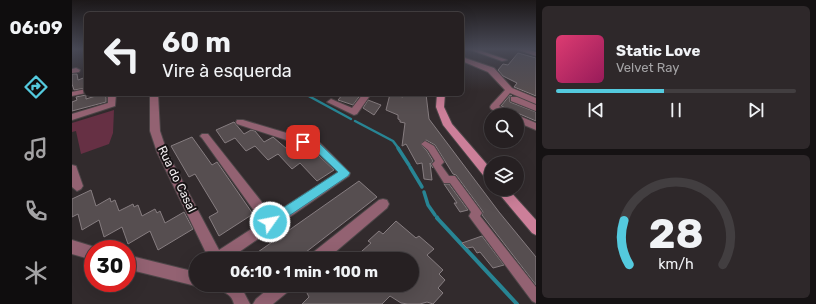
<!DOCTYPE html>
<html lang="pt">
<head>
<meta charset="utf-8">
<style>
	body { margin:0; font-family:Rubik,sans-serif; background:#2e282a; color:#f1f3f6; height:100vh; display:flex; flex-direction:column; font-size:15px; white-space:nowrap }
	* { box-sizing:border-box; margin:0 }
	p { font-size:13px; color:#a4a3a5 }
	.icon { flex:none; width:22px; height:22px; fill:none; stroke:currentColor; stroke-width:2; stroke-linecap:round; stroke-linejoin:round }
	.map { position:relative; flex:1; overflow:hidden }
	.side { display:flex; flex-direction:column; gap:6px; padding:6px; background:#151213; width:280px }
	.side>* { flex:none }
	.guide { position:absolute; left:12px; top:12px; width:380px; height:84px; border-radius:6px; box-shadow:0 4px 16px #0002,0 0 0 1px #423e40; background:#262022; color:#f1f3f6; overflow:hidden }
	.controls { position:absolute; left:412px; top:108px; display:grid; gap:8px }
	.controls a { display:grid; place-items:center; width:40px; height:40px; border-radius:50%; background:#262022; box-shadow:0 4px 16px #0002,0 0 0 1px #423e40; font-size:20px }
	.speed { position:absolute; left:12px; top:240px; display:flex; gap:8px; font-size:20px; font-weight:700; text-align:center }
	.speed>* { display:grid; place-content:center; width:52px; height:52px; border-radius:50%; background:#262022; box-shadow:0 4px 16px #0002,0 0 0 1px #423e40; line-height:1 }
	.speed .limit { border:6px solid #d22; background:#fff; color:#111 }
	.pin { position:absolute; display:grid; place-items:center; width:34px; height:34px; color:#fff; margin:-17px; border-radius:8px; box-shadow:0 2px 6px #0006 }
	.me { position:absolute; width:44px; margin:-22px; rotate:57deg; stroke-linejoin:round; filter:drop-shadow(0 0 3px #0008) }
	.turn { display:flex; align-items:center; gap:14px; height:84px; padding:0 12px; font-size:18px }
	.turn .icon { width:52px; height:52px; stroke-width:2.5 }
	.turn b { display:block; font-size:28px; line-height:34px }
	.side .card { flex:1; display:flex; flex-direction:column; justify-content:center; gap:6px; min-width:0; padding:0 14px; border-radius:6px; background:#2e282a }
	.side .dial { align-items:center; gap:0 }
	.dial svg { height:104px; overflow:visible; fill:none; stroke:#423e40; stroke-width:7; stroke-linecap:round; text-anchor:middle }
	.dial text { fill:#f1f3f6; stroke:none }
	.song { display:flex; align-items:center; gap:12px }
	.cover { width:48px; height:48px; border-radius:6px; background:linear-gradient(135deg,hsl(340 70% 55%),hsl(330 70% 35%)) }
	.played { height:4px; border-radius:2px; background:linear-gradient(90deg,#54cade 45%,#423e40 45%) }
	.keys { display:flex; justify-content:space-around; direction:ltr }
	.trip { position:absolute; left:117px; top:252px; width:230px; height:40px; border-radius:20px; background:#262022; box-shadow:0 4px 16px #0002,0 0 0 1px #423e40; font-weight:700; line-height:40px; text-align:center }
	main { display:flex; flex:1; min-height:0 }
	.tab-bar { display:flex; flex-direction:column; width:72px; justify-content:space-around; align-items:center; background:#0f0d0e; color:#a4a3a5 }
	.tab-bar .icon { width:28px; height:28px }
	.tab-bar .current { color:#54cade }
	.tab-bar b { font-size:18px; color:#f1f3f6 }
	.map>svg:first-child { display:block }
	.green { fill:#663044 }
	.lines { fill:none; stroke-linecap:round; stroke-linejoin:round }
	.stream-far2 { stroke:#288594; stroke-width:2.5 }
	.stream-far1 { stroke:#288594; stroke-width:3.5 }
	.stream { stroke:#288594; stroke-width:4 }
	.building { fill:#564e50; stroke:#867d80 }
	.pedestrian-casing { stroke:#4d4648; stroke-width:2 }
	.minor-casing { stroke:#4d4648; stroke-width:2 }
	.secondary-casing { stroke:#4d4648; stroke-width:2 }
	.pedestrian { fill:#936272; fill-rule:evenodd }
	.minor { fill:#936272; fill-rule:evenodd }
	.secondary { fill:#cc7f99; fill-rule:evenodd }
	.route { fill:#54cade; stroke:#378390 }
	.labels { text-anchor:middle; stroke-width:4; stroke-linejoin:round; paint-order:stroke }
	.street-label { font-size:12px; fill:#f4eff1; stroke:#181415 }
</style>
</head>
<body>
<main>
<nav class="tab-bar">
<b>06:09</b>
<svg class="icon current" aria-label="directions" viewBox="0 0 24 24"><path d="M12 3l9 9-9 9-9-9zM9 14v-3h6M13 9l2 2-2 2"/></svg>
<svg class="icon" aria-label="music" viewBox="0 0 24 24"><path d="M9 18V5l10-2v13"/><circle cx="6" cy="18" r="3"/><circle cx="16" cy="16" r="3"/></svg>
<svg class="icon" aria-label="phone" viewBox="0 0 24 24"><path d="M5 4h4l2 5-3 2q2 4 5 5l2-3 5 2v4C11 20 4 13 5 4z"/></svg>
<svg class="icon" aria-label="climate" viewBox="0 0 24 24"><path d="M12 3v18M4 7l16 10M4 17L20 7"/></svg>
</nav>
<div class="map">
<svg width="464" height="304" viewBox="0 0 464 304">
	<rect width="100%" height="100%" fill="#322b2d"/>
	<path class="green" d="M42,110L41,133L37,144L9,154L4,131L0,132V123Z"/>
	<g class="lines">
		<g class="stream-far2">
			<path d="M233,94L279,119"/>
			<path d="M283,121L321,141L327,149"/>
		</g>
		<g class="stream-far1">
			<path d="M326,148L337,165"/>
			<path d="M338,167L350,187"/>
			<path d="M352,192L356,205L363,215"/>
			<path d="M365,217L366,219"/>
		</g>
		<path class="stream" d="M365,218L445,304"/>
	</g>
	<g class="building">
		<path d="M446,53L464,58V96L442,87L445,83L431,76L426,70L431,64L436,65Z"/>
		<path d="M0,74H5L6,80L14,77V88L2,90L0,84Z"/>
		<path d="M30,94H33L34,98V102L0,111V102L5,100L4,97L14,95V99Z"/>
		<path d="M271,94H289L281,105L266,100Z"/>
		<path d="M318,94L331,97L332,94H354L357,119L427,212L464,257V285L410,215L411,212L409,209L384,175L381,174L363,145L354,140L348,144L355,151L361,161L359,164L361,168L358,163L360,180L352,179L350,163L345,164L334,144L330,146L333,123L328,122V120L326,119V115L314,110Z"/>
		<path d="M438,95L440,96L438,97V102L464,112V121L429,106Z"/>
		<path d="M296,100L309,105L302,115L291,108Z"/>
		<path d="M162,122L172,134L179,130L183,131L192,142L201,137L215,149L223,145L238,158L245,154L262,170L245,181L228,163L220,169L206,154L196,160L183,146L174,151L163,138L153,143L144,130Z"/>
		<path d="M120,137L140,165L145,162L181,214L147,236L137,217L146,212L123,174L117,177L99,146Z"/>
		<path d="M287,181L305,197L225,259H176Z"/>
		<path d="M372,184H377L396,210L388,212L382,203H385Z"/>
		<path d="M19,190L24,206L38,198L39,202L43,200L47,211L61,204L62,207L66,205L70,216L83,209L85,213L88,211L93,223L112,212L121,229L86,250L78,231L56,244L50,227L32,237L27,220L10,230L6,214L0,217V199Z"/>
		<path d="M324,221L344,238L347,236L362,249L355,255L371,270L367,274L373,280L366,288L371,293L361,304L355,302L348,304H336L329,303L318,296L310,304H230L237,297L235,293L244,285H340V259H281L299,243L296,241L307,231L311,234Z"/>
		<path d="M410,236L432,265L421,268L408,252L405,253L401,247L395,248L390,243Z"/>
	</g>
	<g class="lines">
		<defs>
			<path id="pedestrian" d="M353,141L362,146L372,162L369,165L377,176H383L408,210L410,213L408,216L464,287V303L460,301L399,219L397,216L399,212L378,183H372L360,164L363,161L356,150L349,144Z"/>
			<g id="minor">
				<path d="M396,49H404L435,60L430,61Z"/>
				<path d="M444,49H453L464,52V56Z"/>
				<path d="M390,57L422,68L440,88L464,98V104L438,93L427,106L442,115H431L419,109L418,107L419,105L433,90L416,72L390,61Z"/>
				<path d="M4,68L8,70L7,72L0,73V69Z"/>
				<path d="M14,89V93L0,96V92Z"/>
				<path d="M36,94H44L43,106L0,120V114L36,103Z"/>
				<path d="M78,94H86L88,131L95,152L147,250L190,222L130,138L128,136L130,134H136L200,215L266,172L242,149L165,124L164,122L165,120H171L248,143L278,173L277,176L157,259H137L85,152L78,131Z"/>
				<path d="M291,94H299L285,114L282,115L255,102L259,99L280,108Z"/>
				<path d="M439,97H445L464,105V111L439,101Z"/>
				<path d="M445,115L464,123V130L445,122Z"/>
				<path d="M0,165L4,166L11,186L9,189L5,191L0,187Z"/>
				<path d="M311,199L315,200L317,204L315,208L255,259H237L239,254L307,200Z"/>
				<path d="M0,240L26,248L21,249V260L0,254Z"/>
				<path d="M55,255L124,272V285H127L124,286L55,269Z"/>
				<path d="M146,285H168L178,304H162C160,296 155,293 148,290Z"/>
				<path d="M201,285H220L218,290L201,304H181L184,299Z"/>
			</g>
			<g id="secondary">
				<path d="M365,94H373L372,107L380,124L419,169V181L415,180L371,125L364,107Z"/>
				<path d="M423,189H436L464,220V235L460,233Z"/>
			</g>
		</defs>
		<use href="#pedestrian" class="pedestrian-casing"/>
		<use href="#minor" class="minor-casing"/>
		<use href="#secondary" class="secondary-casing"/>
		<use href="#pedestrian" class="pedestrian"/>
		<use href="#minor" class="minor"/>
		<use href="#secondary" class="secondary"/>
	</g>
	<linearGradient id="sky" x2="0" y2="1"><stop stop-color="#1c1819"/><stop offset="0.54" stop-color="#494a57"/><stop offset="1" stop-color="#494a57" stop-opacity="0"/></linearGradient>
	<rect width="464" height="91" fill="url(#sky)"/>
	<path class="route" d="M231,139L248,144L278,173L276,176L202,226L198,228L194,226L192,222L194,219L266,172L242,149L228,144L227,142Z"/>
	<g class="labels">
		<g class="street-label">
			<text transform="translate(105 179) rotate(64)" y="4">Rua do Casal</text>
		</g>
	</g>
</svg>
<div class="controls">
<a><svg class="icon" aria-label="search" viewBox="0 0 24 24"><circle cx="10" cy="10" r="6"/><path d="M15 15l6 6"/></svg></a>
<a><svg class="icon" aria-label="layers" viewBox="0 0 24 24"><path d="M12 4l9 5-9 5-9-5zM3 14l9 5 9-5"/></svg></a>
</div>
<div class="speed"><div class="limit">30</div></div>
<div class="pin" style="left:231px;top:142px;background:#d93025"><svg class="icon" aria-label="arrive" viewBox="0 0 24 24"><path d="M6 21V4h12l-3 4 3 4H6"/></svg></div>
<svg class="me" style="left:198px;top:222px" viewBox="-20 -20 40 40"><circle r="17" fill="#54cade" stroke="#fff" stroke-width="3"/><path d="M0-11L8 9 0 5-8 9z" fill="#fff"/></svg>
<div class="trip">06:10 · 1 min · 100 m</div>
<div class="guide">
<div class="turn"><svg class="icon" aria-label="left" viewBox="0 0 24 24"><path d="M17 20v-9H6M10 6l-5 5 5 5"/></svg><div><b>60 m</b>Vire à esquerda</div></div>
</div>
</div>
<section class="side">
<div class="card">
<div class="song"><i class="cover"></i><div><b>Static Love</b><p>Velvet Ray</p></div></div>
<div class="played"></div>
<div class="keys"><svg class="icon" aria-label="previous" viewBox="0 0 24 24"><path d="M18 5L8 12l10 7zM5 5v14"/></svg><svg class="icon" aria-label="pause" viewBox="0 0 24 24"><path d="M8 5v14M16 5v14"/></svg><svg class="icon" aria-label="next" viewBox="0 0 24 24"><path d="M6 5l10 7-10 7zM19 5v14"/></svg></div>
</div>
<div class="card dial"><svg viewBox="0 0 100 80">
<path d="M14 69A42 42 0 1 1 86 69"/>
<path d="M14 69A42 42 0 0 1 10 35" stroke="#54cade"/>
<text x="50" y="56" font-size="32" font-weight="700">28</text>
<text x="50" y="72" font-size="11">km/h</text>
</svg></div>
</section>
</main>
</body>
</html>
